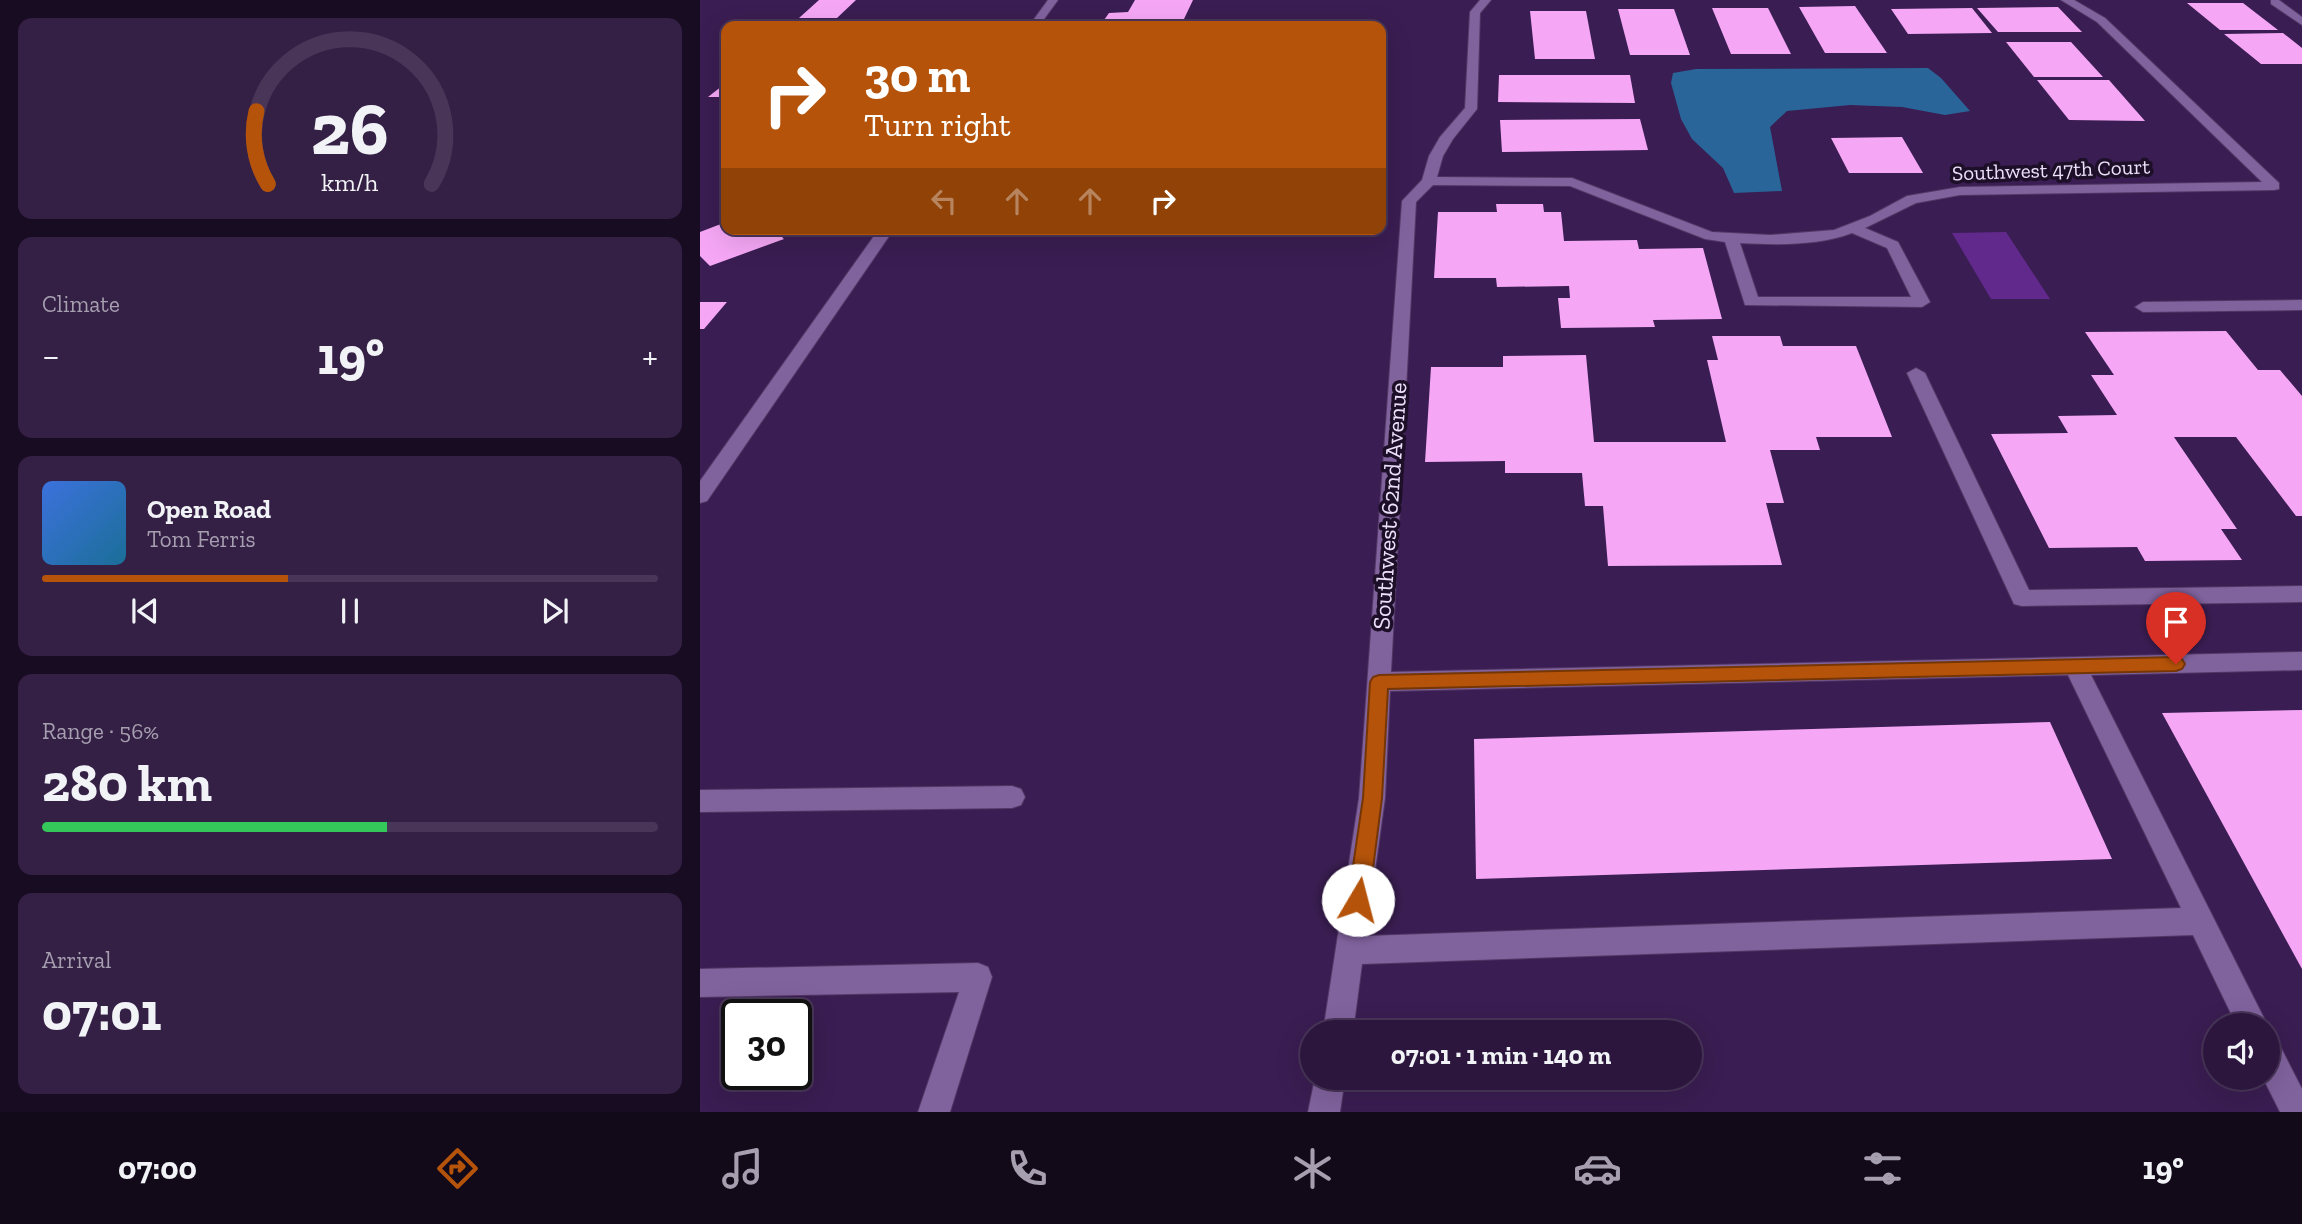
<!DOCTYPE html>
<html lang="en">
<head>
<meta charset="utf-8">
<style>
	body { margin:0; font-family:"Zilla Slab",serif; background:#341f45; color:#f1f3f6; height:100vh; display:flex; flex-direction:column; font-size:26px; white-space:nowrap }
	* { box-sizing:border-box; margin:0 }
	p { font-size:23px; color:#a69fb0 }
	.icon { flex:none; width:38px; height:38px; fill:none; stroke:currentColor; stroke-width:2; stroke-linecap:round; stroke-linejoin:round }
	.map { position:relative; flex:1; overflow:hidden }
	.details { display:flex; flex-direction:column; gap:18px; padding:18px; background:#180c22; width:700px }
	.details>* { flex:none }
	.banner { position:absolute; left:21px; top:21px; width:665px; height:214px; border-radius:14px; box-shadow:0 7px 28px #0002,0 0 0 2px #483558; background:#b45309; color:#fff; overflow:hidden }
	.tools { position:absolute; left:1503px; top:1013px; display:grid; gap:14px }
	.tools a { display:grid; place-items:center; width:77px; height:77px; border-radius:50%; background:#2c163e; box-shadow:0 7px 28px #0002,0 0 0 2px #483558; font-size:35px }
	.speed { position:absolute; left:21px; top:999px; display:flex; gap:14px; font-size:35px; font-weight:700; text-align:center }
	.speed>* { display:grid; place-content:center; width:91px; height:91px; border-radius:50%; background:#2c163e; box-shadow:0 7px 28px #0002,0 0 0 2px #483558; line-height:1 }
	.speed .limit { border:4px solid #111; border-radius:10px; background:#fff; color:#111 }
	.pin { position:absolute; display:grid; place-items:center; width:60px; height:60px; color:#fff; margin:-72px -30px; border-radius:50% 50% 50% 0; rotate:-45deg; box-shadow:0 0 7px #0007 }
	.pin .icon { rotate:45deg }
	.me { position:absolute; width:77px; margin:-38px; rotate:8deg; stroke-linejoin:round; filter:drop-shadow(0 0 5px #0008) }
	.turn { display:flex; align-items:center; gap:24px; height:147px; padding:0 28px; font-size:32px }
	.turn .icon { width:91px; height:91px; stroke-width:2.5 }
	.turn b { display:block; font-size:49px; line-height:60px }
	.lanes { display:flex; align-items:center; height:66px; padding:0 28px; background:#0003; justify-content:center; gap:35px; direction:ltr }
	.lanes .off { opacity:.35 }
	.big { font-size:52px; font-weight:800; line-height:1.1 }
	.details .card { flex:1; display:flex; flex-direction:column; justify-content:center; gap:10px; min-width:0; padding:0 24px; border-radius:14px; background:#341f45 }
	.details .dial { align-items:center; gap:0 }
	.dial svg { height:182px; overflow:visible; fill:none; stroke:#483558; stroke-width:7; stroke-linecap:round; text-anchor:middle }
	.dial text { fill:#f1f3f6; stroke:none }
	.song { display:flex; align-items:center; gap:21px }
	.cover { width:84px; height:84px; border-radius:10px; background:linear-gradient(135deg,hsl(220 70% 55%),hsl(200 70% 35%)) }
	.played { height:7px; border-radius:4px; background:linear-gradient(90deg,#b45309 40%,#483558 40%) }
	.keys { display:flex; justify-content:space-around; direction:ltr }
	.heat { display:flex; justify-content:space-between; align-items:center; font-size:38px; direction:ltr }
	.charge { height:10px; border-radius:5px; background:linear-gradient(90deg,#34c759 56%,#483558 0) }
	.trip { position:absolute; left:600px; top:1020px; width:402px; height:70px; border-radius:35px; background:#2c163e; box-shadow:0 7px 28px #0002,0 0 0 2px #483558; font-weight:800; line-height:70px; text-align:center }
	.tabs { display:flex; height:112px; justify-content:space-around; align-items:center; background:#120919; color:#a69fb0 }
	.tabs .icon { width:49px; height:49px }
	.tabs .on { color:#b45309 }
	.tabs b { font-size:32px; color:#f1f3f6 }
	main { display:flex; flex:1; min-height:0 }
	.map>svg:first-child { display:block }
	.green { fill:#62298d }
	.water { fill:#296598 }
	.building { fill:#f5a7f5 }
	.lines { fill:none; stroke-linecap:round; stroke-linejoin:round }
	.minor-casing { stroke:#523765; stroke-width:2 }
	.minor { fill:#80629d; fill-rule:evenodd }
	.route { fill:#b45309; stroke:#753606; stroke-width:2 }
	.labels { text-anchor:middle; stroke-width:7; stroke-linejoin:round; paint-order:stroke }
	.far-street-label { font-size:21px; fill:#ede0fb; stroke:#1c0f27 }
	.street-label { font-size:24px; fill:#ede0fb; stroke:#1c0f27 }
</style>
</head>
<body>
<main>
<section class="details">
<div class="card dial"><svg viewBox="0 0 100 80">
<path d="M14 69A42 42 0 1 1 86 69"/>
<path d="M14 69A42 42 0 0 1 9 37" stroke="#b45309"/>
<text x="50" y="56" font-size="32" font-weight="700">26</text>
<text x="50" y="72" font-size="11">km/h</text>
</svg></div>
<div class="card"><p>Climate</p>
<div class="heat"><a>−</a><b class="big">19°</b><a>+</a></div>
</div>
<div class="card">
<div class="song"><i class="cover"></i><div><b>Open Road</b><p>Tom Ferris</p></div></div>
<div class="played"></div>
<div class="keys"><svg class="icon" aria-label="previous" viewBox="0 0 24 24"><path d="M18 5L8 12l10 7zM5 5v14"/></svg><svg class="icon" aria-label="pause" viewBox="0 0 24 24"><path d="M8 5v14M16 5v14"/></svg><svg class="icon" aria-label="next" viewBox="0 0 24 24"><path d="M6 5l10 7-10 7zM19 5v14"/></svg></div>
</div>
<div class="card"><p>Range · 56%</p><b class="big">280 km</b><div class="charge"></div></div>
<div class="card"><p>Arrival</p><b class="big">07:01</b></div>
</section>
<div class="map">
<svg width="1602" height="1112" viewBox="0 0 1602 1112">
	<rect width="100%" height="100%" fill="#3a1d52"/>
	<path class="green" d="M1306,232L1350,299H1291L1252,233Z"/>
	<path class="water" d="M1228,68L1241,78L1270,111L1245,115L1202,107L1150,105L1087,111L1070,127L1082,191L1034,193L1023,168L992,139L981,119L971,83L973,73L996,69Z"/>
	<g class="building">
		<path d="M119,0H156L137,18H99Z"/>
		<path d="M435,0H493L484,19L404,20L409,13L428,12Z"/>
		<path d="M1487,3H1543L1578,30H1520Z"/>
		<path d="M1155,6L1187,53H1125L1099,7Z"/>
		<path d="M1358,7L1382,32H1298L1277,8Z"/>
		<path d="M1012,8H1068L1091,54H1031Z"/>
		<path d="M1272,8L1292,33L1208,34L1191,9Z"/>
		<path d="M918,9H974L990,55H930Z"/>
		<path d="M830,11H886L895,59H835Z"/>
		<path d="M1583,33L1602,48V64H1561L1524,34Z"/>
		<path d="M1306,42H1371L1403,77H1334Z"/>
		<path d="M799,75H930L935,103L798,102Z"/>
		<path d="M1337,80H1409L1445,121L1369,120Z"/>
		<path d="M22,86H26V97H8Z"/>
		<path d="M940,119L948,150L802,152L800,120Z"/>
		<path d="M1202,137L1223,173H1149L1131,138Z"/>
		<path d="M796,204H843L844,212H861L864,241L937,240L939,249L1003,248L1022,319L953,320L955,327L861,328L858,298H870L869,286L797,287L796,278H734L738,212H797Z"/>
		<path d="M26,222V229H74L84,239L10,266L0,256V232Z"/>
		<path d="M0,302H27L4,329H0Z"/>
		<path d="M1526,331L1558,370H1580L1602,396V516H1596L1536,437H1474L1537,529H1521L1542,560L1445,561L1437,547L1349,548L1291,434L1368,433L1358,416L1417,415L1391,375H1414L1385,332Z"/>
		<path d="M1012,336H1080L1083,346H1156L1192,437H1116L1120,450H1070L1084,503H1066L1082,565L908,566L903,506H885L882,473H805V461L725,462L731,367H803V356L886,355L894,442H1026L1007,360H1018Z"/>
		<path d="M1602,710V969L1462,713Z"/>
		<path d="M1350,722L1412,859L776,879L774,739Z"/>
	</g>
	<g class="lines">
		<defs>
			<g id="minor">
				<path d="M348,0H358L339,26H329Z"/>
				<path d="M780,0H791L780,13L777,109L753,139L743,156L737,177L872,178L1012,232L1070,235L1134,230L1170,216L1207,196L1260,187L1562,182L1397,22L1361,0H1374L1405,18L1579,183V189L1574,190L1260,195L1216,203L1165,228L1198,242L1230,302L1222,307L1045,305L1025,242L1005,239L870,186L733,185L716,202L691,672L1602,652V670L1391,675L1568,1026H1537L1493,935L662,964L653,1032H623L659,798L702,201L722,180L729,156L740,137L765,108L770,12ZM1152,233L1187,248L1211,297H1058L1040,243C1075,245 1119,246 1152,233ZM1368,675L1481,908L666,936L685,798L690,691Z"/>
				<path d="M1571,0H1579L1602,17V25L1571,4Z"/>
				<path d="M179,229H194L7,501L0,503V481Z"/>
				<path d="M1602,300V310L1443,312L1435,307L1443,302Z"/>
				<path d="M1216,368L1225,373L1329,590L1602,586V602L1322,606L1314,604L1207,373Z"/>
				<path d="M312,786L321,789L325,797L321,805L312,808L0,812V790Z"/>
				<path d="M278,963L288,967L292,977L250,1112H218L259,992L0,997V969Z"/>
				<path d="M1568,1040L1579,1044L1602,1089V1112H1580L1563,1078H1568Z"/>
				<path d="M615,1078H645L640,1112H608Z"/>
			</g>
		</defs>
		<use href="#minor" class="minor-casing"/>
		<use href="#minor" class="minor"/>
	</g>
	<path class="route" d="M1476,657L1482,659L1485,664L1482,669L1476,671L688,689L682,798L669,900L666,906L658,909L651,906L648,900L663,798L670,682L673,677L679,675Z"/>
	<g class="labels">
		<g class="far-street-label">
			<text transform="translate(1351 170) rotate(-2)" y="7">Southwest 47th Court</text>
		</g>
		<g class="street-label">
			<text transform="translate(690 506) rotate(-86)" y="8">Southwest 62nd Avenue</text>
		</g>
	</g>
</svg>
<div class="tools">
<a><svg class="icon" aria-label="sound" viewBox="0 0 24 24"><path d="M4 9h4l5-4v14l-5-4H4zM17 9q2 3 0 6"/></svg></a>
</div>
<div class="speed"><div class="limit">30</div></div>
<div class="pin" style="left:1476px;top:664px;background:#d93025"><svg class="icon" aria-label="arrive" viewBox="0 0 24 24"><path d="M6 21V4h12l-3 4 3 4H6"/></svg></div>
<svg class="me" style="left:658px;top:900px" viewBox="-20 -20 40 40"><circle r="19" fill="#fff"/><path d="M0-13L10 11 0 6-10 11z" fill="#b45309"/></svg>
<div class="trip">07:01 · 1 min · 140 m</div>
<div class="banner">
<div class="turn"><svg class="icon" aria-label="right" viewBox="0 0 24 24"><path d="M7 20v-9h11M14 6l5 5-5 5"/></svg><div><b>30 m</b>Turn right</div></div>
<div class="lanes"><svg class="icon off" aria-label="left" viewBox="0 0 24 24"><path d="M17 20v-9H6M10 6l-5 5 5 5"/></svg><svg class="icon off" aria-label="ahead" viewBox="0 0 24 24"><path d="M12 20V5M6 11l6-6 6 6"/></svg><svg class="icon off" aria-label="ahead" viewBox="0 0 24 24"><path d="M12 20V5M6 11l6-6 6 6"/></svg><svg class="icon" aria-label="right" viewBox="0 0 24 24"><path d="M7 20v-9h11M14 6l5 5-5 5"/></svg></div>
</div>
</div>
</main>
<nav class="tabs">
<b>07:00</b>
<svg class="icon on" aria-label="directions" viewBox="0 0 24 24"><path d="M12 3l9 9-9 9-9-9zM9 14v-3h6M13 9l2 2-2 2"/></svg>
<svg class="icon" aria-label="music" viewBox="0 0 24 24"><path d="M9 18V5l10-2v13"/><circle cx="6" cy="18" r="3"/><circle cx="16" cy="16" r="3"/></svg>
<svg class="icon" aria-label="phone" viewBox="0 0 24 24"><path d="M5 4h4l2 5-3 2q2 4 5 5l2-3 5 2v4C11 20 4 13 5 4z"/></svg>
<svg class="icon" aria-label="climate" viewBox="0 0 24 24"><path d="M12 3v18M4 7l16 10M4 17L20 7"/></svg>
<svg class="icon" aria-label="car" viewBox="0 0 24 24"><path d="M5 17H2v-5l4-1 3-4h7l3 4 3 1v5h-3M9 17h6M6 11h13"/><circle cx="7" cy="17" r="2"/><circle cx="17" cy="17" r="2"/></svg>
<svg class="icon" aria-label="filters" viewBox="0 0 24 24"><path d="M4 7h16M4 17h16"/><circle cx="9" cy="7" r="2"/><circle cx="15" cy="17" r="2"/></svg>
<b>19°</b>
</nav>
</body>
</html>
